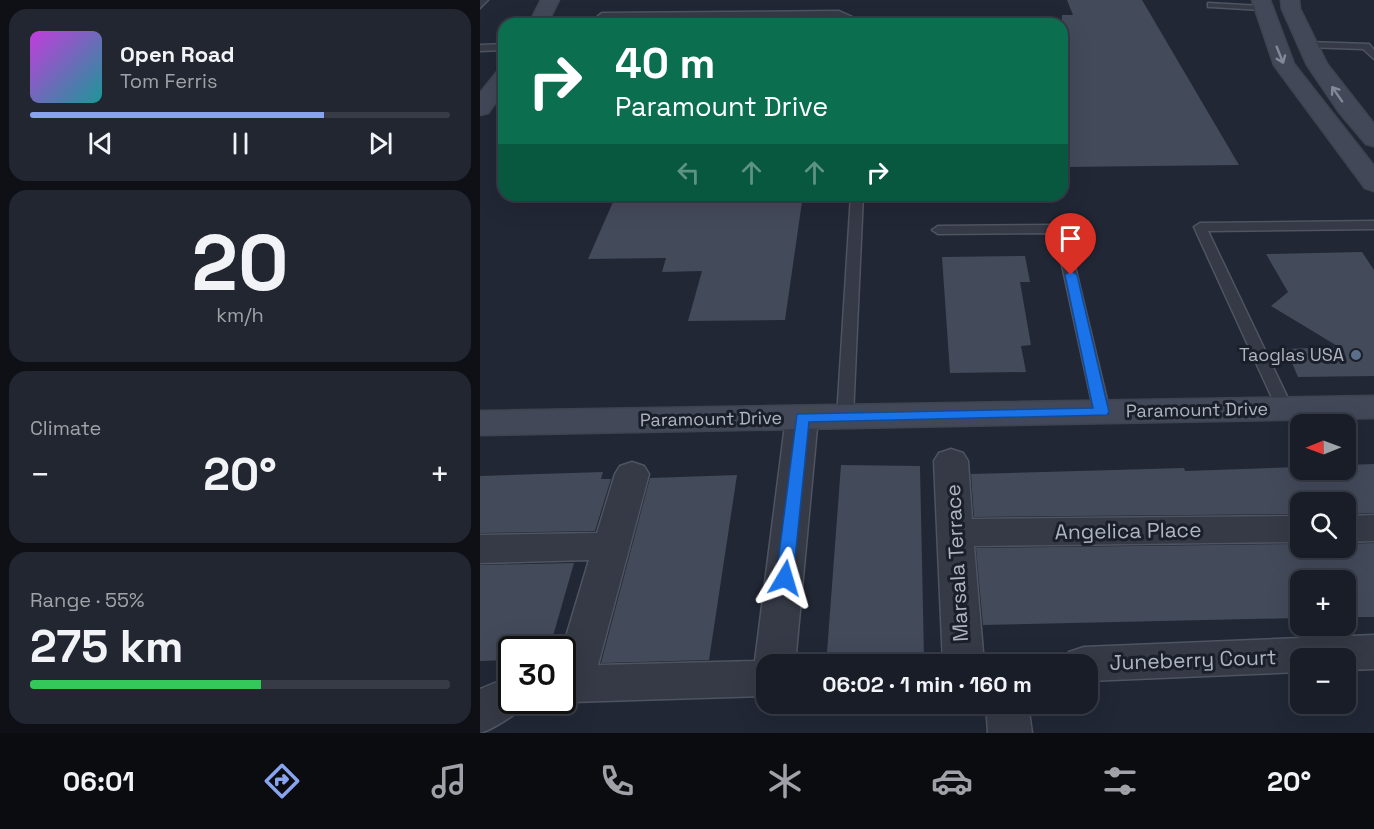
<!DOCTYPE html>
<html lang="en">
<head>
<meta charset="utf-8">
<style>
	body { margin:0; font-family:"Space Grotesk",sans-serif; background:#222630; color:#f1f3f6; height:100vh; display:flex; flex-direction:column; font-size:22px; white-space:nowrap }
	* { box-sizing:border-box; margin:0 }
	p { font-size:20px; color:#9fa2a8 }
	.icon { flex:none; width:33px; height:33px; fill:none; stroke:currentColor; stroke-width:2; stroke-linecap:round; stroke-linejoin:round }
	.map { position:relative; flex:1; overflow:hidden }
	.sheet { display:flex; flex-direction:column; gap:9px; padding:9px; background:#0e1016; width:480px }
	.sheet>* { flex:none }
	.hud { position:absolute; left:18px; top:18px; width:570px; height:183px; border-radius:18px; box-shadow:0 6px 24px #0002,0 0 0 2px #373b45; background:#0b6e4f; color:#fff; overflow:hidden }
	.needle { width:39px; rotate:269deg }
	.controls { position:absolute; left:810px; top:414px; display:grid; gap:12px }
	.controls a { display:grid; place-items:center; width:66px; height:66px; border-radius:12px; background:#191d28; box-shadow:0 6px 24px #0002,0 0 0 2px #373b45; font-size:30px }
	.speed { position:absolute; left:18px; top:636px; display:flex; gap:12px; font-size:30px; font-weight:700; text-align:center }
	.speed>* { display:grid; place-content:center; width:78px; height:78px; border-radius:50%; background:#191d28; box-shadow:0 6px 24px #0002,0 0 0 2px #373b45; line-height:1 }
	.speed .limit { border:3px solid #111; border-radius:9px; background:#fff; color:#111 }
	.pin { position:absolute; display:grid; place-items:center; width:51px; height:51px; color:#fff; margin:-62px -26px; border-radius:50% 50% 50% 0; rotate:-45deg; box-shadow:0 0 6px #0007 }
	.pin .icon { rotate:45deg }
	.me { position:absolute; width:66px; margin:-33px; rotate:7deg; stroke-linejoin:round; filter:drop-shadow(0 0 4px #0008) }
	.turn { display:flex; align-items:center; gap:21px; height:126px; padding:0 18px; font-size:27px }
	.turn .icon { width:78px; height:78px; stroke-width:2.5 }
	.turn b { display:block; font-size:42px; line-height:51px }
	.lanes { display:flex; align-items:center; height:57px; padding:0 18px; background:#0003; justify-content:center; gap:30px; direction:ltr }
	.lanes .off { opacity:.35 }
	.big { font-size:45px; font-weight:700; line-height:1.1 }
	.sheet .card { flex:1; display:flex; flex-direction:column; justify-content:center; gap:9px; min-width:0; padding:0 21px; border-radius:18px; background:#222630 }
	.sheet .dial { align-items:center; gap:0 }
	.dial b { font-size:78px; line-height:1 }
	.song { display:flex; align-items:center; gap:18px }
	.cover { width:72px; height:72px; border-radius:9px; background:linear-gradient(135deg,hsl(290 70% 55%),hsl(180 70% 35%)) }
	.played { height:6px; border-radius:3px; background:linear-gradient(90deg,#88a3ef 70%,#373b45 70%) }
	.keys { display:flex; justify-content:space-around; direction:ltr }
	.heat { display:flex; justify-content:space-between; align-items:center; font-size:33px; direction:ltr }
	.charge { height:9px; border-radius:4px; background:linear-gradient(90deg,#34c759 55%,#373b45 0) }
	.trip { position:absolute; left:276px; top:654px; width:342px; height:60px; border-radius:18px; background:#191d28; box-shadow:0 6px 24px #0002,0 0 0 2px #373b45; font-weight:700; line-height:60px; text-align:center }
	.tab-bar { display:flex; height:96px; justify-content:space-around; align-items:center; background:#0a0c10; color:#9fa2a8 }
	.tab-bar .icon { width:42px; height:42px }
	.tab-bar .selected { color:#88a3ef }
	.tab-bar b { font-size:27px; color:#f1f3f6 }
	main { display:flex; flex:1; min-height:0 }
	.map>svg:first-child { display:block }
	.building { fill:#434a5a }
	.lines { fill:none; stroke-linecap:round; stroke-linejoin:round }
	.lane-casing { stroke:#4f5461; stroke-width:3 }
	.street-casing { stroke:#4f5461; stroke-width:3 }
	.secondary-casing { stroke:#3e4350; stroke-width:3 }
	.lane { fill:#353a46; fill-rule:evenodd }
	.street { fill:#353a46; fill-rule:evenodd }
	.secondary { fill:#434859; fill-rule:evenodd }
	.oneway { stroke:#848999 }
	.route { fill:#1a73e8; stroke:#114b97; stroke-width:1.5 }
	.service-dot { fill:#5c6f8a; stroke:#1a1f2a; stroke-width:2 }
	.labels { text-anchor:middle; stroke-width:6; stroke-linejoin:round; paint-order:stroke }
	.poi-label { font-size:18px; fill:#afb4c3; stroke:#1a1f2a; text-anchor:end }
	.street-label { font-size:18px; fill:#afb4c3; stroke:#1a1f2a }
	.near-street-label { font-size:21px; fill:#afb4c3; stroke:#1a1f2a }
</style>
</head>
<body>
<main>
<section class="sheet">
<div class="card">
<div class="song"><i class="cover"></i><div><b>Open Road</b><p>Tom Ferris</p></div></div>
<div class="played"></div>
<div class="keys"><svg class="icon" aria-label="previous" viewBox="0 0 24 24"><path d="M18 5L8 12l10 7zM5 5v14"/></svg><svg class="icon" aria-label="pause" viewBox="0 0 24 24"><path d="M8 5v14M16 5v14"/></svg><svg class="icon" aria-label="next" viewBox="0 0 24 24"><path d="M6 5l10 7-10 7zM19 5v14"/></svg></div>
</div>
<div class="card dial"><b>20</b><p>km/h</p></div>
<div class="card"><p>Climate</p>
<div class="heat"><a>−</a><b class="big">20°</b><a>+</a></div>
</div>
<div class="card"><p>Range · 55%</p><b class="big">275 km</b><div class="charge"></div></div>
</section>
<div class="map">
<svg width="894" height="733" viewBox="0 0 894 733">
	<rect width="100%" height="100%" fill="#212735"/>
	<g class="building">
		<path d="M587,0H662L759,165L582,167V15H593Z"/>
		<path d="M136,195H323L305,320L208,321L222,271L182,272L186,258L108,259Z"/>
		<path d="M882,252L894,270V376L818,377L806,349L859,347L791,306L808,292L786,254Z"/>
		<path d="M545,256L550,282H540L551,345L541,346L546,372L470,373L462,257Z"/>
		<path d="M894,464V513L866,514V502H820V514L494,517L491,474L704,468L705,471L820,467V470H866V465Z"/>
		<path d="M361,465L440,466L444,657L347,652Z"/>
		<path d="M123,472L121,479H131L115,531L0,533V476Z"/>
		<path d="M257,475L229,660L121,663L170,478Z"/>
		<path d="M894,543V617H866V580H820V618L503,625L496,548L820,544V548H866V544Z"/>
		<path d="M94,563L69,650H32V660L0,661V565Z"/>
	</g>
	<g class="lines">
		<defs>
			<g id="lane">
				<path d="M0,0H8L0,8Z"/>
				<path d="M728,3L782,6L786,8L782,10L731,7H728Z"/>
				<path d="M359,11L388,24H376L358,17L122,19L118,16L122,13Z"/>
				<path d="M828,42L889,44L894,50V59L883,49L825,47L824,45Z"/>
				<path d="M24,44V50L0,51V45Z"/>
				<path d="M371,195H383L373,417L371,421H359L357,417Z"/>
				<path d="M894,221V229L728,231L813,409L811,413H799L714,227L720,223Z"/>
				<path d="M580,225L586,229L630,412L622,417L614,412L575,233L458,234L452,230L458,226Z"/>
			</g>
			<g id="street">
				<path d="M322,407L333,410L338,417L315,664H286V696L92,702L78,700H82V650L109,560L0,563V535L117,533L135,474L140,466L152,462L164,466L169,474L118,665L275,661L306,417L311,410Z"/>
				<path d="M471,449L483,453L488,461L492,519L820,516V542L494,546L504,664H463L454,461L459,453Z"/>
				<path d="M894,515V541L866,542V516Z"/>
				<path d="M894,635V669L866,670V658H820V672L608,681V664H583L589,652L604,647Z"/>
				<path d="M32,676V700H50C46,709 10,731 0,733V689Z"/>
				<path d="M506,704H548L552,733H508Z"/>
			</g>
			<g id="secondary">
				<path d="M61,0H79L67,24H49Z"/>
				<path d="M772,0H790L814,64L894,166V191L885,188L794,65Z"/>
				<path d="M801,0H819L820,9L847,64L894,124V146L886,144L859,112L827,65L802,9Z"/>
				<path d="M24,70V91L8,113L0,115V93L17,72Z"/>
				<path d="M894,396V418L0,435V411Z"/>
			</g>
		</defs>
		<use href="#lane" class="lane-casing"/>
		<use href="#street" class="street-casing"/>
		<use href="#secondary" class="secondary-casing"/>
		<use href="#lane" class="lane"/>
		<use href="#street" class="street"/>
		<use href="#secondary" class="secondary"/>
	</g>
	<defs><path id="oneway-shaft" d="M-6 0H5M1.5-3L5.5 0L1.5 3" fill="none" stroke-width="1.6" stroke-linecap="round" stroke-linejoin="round" transform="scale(1.5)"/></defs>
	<g class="oneway">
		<use href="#oneway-shaft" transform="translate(800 55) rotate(68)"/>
		<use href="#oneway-shaft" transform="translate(857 94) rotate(-125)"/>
	</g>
	<path class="route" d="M591,271L597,275L629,412L627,415L329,422L313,578L311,583L305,585L299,583L296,578L317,414L613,408L585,275Z"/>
	<circle class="service-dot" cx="876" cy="355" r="6"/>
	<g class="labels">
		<g class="poi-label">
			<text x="864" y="361">Taoglas USA</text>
		</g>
		<g class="street-label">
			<text transform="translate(717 410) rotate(-1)" y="6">Paramount Drive</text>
			<text transform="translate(231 419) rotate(-1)" y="6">Paramount Drive</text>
		</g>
		<g class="near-street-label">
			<text transform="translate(648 531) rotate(-1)" y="7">Angelica Place</text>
			<text transform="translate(477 563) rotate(-93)" y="7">Marsala Terrace</text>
			<text transform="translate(713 660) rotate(-2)" y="7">Juneberry Court</text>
		</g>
	</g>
</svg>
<div class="controls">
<a><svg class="needle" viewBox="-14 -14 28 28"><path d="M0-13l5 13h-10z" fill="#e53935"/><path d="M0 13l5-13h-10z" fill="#9fa2a8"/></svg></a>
<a><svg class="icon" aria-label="search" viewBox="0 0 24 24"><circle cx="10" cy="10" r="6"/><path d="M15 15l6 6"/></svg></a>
<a>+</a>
<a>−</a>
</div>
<div class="speed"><div class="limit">30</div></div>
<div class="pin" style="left:591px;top:275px;background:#d93025"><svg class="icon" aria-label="arrive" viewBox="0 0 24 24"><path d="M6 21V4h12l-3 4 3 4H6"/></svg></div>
<svg class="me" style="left:305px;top:578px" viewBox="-20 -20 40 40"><path d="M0-17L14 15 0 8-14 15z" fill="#1a73e8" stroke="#fff" stroke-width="4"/></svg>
<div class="trip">06:02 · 1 min · 160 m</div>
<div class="hud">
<div class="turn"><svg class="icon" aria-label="right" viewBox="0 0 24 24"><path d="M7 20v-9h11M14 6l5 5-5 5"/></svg><div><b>40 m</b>Paramount Drive</div></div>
<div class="lanes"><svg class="icon off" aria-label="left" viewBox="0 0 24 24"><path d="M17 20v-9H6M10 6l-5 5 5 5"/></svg><svg class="icon off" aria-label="ahead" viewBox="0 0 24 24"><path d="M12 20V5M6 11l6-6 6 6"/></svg><svg class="icon off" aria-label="ahead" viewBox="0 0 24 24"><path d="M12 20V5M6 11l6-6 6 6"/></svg><svg class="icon" aria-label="right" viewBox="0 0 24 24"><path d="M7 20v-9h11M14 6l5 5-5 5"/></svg></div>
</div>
</div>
</main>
<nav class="tab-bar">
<b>06:01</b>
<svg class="icon selected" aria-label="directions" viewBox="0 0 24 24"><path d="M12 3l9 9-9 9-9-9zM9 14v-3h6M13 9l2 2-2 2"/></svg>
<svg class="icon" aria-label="music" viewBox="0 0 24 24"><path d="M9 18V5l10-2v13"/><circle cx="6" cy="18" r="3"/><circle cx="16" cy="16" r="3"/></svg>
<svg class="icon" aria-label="phone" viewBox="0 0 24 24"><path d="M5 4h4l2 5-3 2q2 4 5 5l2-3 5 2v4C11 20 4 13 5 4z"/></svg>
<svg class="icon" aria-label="climate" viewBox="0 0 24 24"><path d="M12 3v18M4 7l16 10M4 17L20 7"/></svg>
<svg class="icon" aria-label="car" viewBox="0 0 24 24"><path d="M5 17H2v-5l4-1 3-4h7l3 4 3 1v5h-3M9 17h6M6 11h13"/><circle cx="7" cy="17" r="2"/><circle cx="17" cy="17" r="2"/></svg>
<svg class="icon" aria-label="filters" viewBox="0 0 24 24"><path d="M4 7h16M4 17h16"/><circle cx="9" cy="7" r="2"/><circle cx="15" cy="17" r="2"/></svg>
<b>20°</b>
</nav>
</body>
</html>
